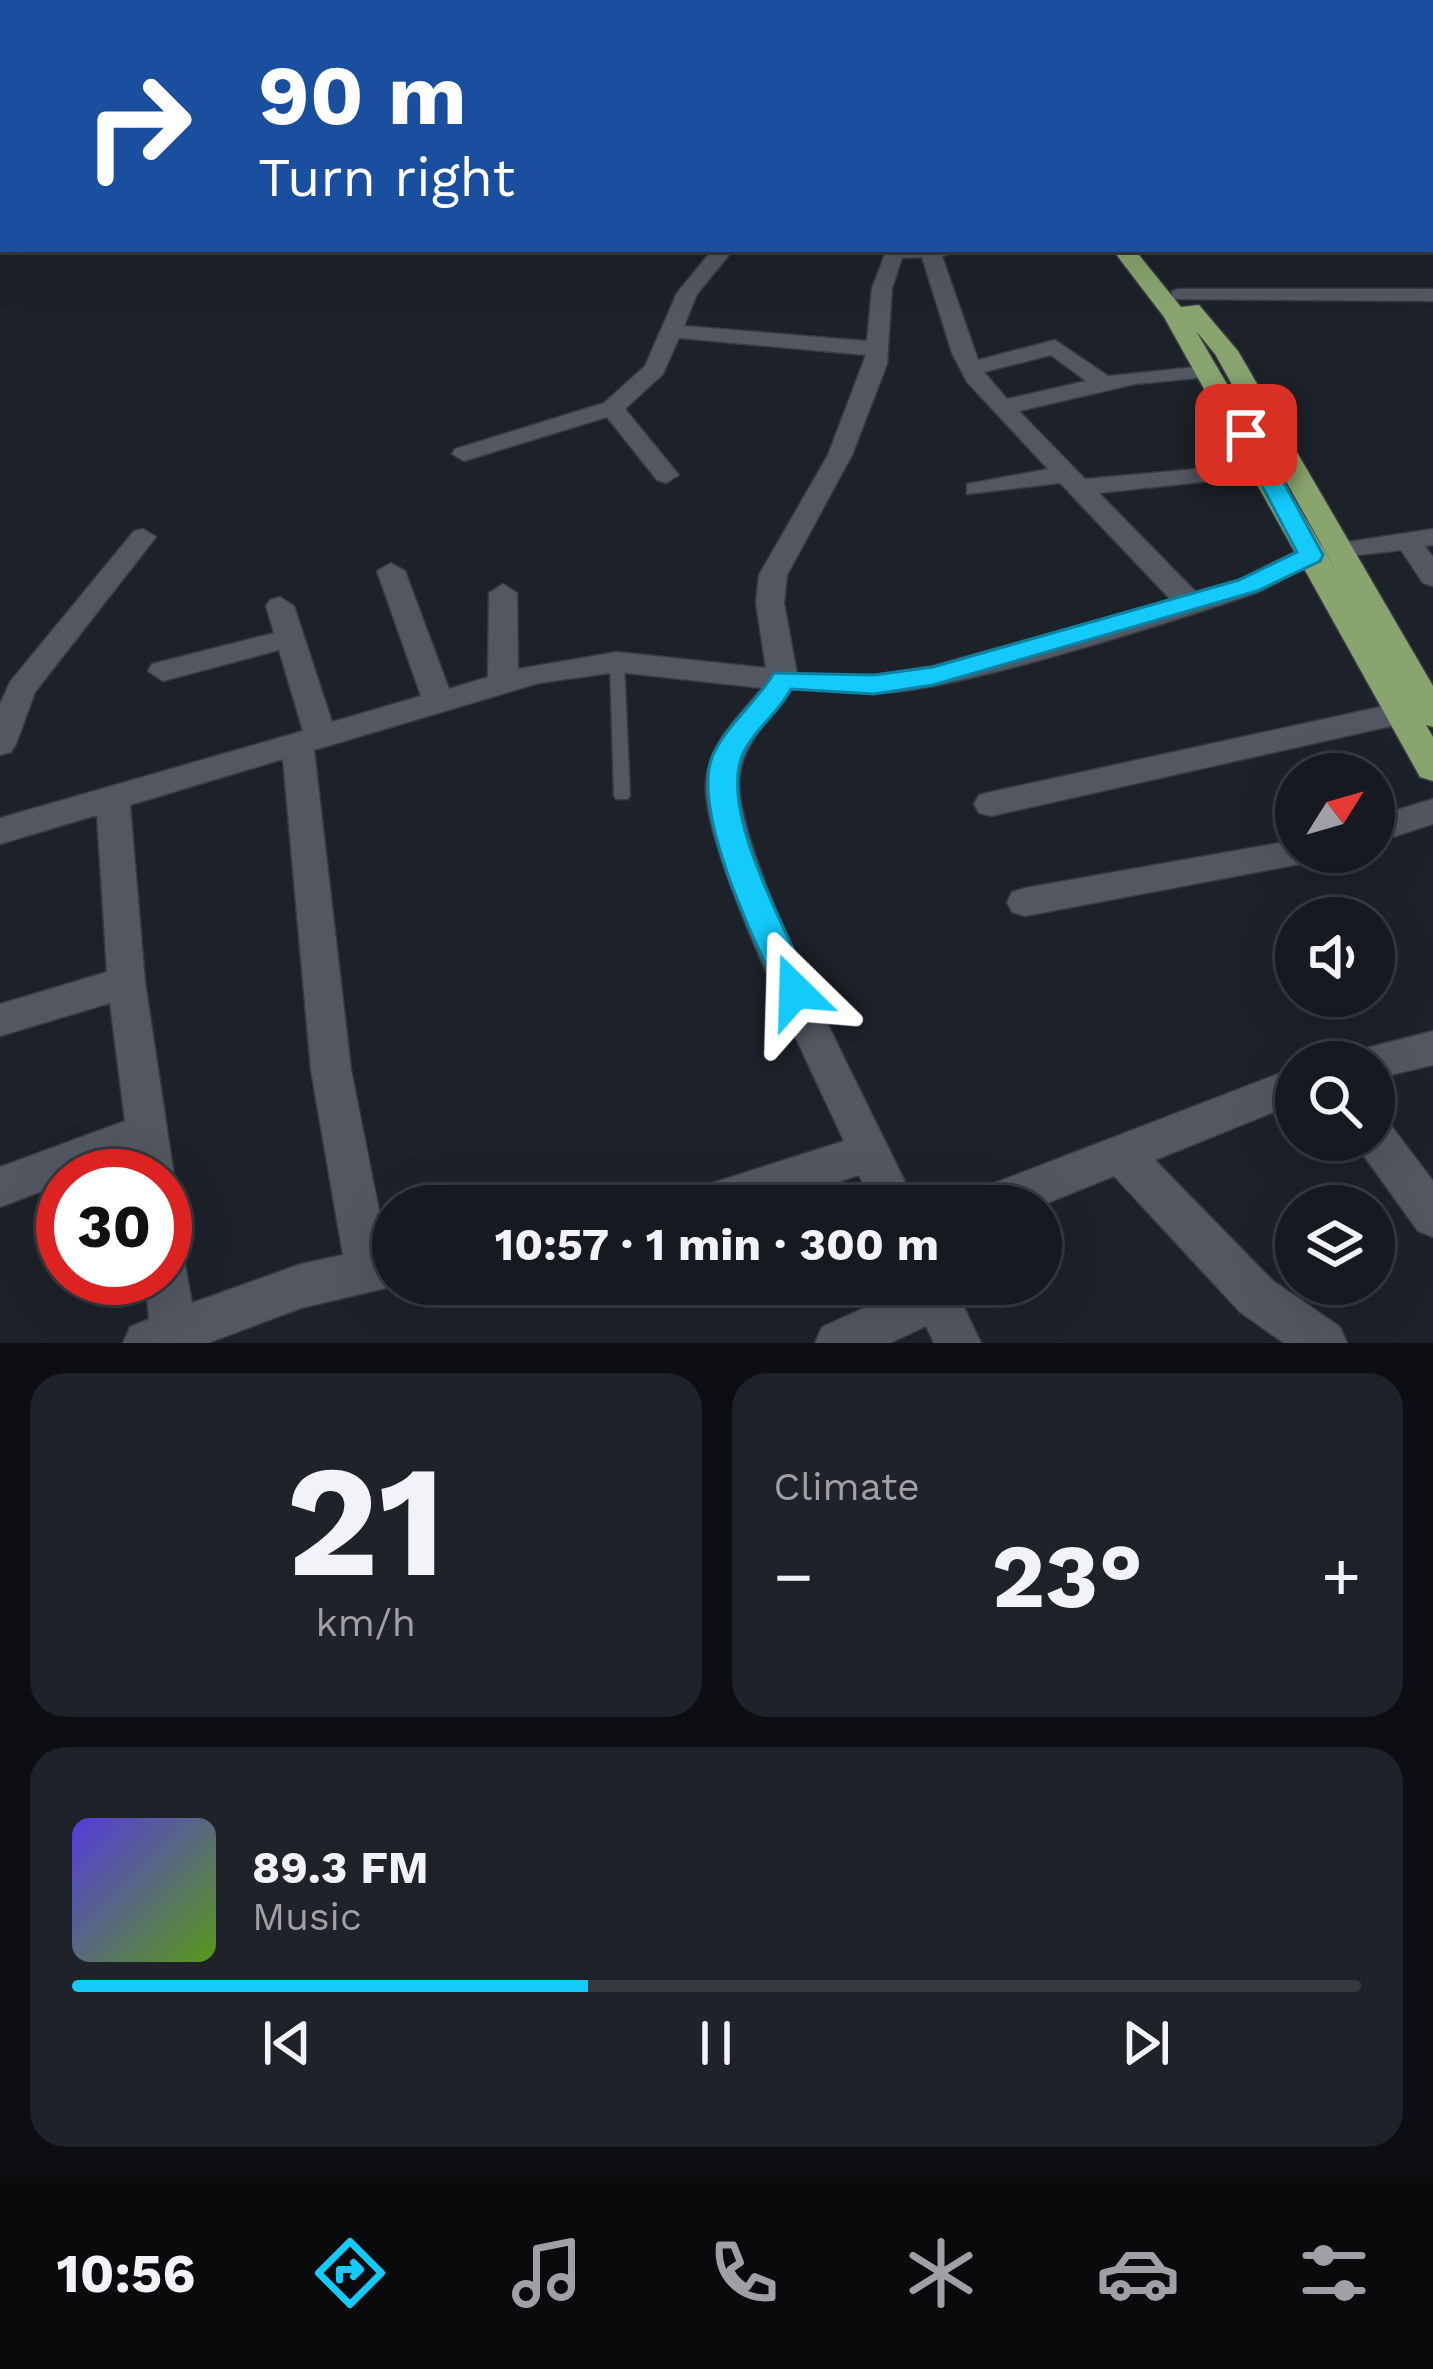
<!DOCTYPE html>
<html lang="en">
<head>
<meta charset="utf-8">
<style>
	body { margin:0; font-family:"Work Sans",sans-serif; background:#1f2228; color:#f1f3f6; height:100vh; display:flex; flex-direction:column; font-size:45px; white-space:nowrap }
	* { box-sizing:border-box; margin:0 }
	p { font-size:39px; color:#9ea0a4 }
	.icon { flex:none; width:66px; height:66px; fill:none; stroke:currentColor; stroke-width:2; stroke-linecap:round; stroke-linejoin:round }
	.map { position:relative; height:1343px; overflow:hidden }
	.details { display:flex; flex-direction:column; gap:30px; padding:30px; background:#0c0e11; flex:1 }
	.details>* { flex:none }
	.guide { position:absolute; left:0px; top:0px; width:1434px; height:252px; box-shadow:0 12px 48px #0002,0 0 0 3px #35383d; background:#1a4fa0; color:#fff; overflow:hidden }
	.needle { width:78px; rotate:53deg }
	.controls { position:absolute; left:1275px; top:753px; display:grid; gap:24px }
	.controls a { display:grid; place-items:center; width:120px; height:120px; border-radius:50%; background:#16191f; box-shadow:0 12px 48px #0002,0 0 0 3px #35383d; font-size:60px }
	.speed { position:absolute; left:36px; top:1149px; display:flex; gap:24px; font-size:60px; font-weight:700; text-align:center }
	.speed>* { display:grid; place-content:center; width:156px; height:156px; border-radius:50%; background:#16191f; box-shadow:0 12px 48px #0002,0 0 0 3px #35383d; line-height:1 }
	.speed .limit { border:18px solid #d22; background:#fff; color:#111 }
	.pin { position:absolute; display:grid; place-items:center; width:102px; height:102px; color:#fff; margin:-51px; border-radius:24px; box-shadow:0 6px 18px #0006 }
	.me { position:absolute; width:132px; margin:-66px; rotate:338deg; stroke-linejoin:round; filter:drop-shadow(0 0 9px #0008) }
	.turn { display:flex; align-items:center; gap:42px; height:252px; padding:0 60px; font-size:54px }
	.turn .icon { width:156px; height:156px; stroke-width:2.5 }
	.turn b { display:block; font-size:84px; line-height:102px }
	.big { font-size:90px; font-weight:700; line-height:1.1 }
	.details .card { flex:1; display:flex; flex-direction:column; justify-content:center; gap:18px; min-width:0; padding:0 42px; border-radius:36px; background:#1f2228 }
	.details .dial { align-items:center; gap:0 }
	.dial b { font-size:156px; line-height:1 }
	.song { display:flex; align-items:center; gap:36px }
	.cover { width:144px; height:144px; border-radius:18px; background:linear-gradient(135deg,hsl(250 70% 55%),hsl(90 70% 35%)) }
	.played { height:12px; border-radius:6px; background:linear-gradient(90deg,#13cafb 40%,#35383d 40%) }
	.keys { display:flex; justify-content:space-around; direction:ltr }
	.heat { display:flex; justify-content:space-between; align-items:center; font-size:66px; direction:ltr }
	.details .tiles { flex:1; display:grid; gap:30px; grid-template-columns:1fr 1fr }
	.card:last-child { grid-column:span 2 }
	.trip { position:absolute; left:372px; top:1185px; width:690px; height:120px; border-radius:60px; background:#16191f; box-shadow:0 12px 48px #0002,0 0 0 3px #35383d; font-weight:700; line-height:120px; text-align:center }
	.dock { display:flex; height:192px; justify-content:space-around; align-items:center; background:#090a0c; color:#9ea0a4 }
	.dock .icon { width:84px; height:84px }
	.dock .on { color:#13cafb }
	.dock b { font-size:54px; color:#f1f3f6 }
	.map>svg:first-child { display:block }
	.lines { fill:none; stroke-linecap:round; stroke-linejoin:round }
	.service-casing { stroke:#373b42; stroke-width:3 }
	.minor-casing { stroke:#373b42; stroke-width:3 }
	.primary-casing { stroke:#373b42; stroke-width:3 }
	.trunk-casing { stroke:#373b42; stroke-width:3 }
	.service { fill:#525761; fill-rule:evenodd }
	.minor { fill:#525761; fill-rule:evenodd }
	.primary { fill:#7b916b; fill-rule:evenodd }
	.trunk { fill:#89a46e; fill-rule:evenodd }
	.route { fill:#13cafb; stroke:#0c83a3; stroke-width:3 }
</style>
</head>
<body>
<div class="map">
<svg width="1433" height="1343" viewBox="0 0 1433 1343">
	<rect width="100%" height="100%" fill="#1d2129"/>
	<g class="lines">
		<defs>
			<g id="service">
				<path d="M80,0H86L88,3H82Z"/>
				<path d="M1200,0H1206L1208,3H1202Z"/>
				<path d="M617,657L624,662L630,795L628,799H616L614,795L610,662Z"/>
				<path d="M783,675L874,679L882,684L874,689L778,684L775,680Z"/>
			</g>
			<g id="minor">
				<path d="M118,0H132L134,3H120Z"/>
				<rect x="190" y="0" width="14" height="3"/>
				<path d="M242,0H256L241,3Z"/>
				<path d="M308,0H322L323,3H309Z"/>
				<path d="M366,0H380L381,3H367Z"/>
				<path d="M604,0H640L602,3Z"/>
				<path d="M692,0H708L710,3H694Z"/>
				<path d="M824,0H838L822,3Z"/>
				<path d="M851,0H880L882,3H853Z"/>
				<path d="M955,0H989L953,3Z"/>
				<rect x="0" y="30" width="3" height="8"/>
				<rect x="0" y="228" width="3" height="12"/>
				<path d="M713,249H734L697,294L684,326L867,341L872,288L887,249H967L942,256L978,360L1055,340L1108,376L1216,365L1219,370L1208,377L1135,384L1019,411L1085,479L1275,462V472L1266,475L1099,493L1196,592L1238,580L1301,549L1433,529V545L1425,546L1433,557V586L1423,583L1401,550C1374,554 1344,555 1319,562C1296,569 1276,586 1253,594C1189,616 915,706 863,691L859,684L863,677L933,666L1171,600L1060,483L967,494V484L1048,469L967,382L952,353L922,257L902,258L892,288L887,364L852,455L787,575L784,603L798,680C779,710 746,737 740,773C727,846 880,1123 916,1206H873L859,1175L765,1206H681L687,1191L844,1141C812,1070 699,847 706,781C709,743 739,716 762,688L617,672L539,683L314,750L351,1070L386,1246L393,1244V1284H403L301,1308L208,1343H123L130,1327L149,1319L145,1278H165V1236L181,1243L192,1303L301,1264L343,1255L311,1070L283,759L130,805L145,982L174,1176L165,1191V1176H132L130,1158L81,1176H63V1183L0,1207V1167L125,1121L110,1003L0,1036V1004L107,972L97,815L0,844V818L303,731L279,650L163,681L148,671L152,664L274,633L266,606L270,600L280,597L294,606L332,722L421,696L377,571L391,563L405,571L449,689L488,677L489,593L503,584L517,593L518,669L617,652L766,668L756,603L759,575L828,455L866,355L679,338L663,374L625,409L679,475L666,483L657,480L607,417L464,461L452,454L455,449L604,403L645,366L677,293ZM1051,355L1086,381L1007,399L984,372Z"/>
				<path d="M1179,289H1433V301L1172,299V291Z"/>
				<path d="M143,529L156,537L35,692L16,744L11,752L0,755V704L10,682L134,531Z"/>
				<path d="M1398,703L1409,706L1414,714L1409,722L991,816L979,813L974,804L979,795L991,792Z"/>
				<path d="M1433,799V824L1374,843V817Z"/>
				<path d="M1296,840V852H1321L1316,861L1025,916L1012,912L1007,902L1012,892L1025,888Z"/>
				<path d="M1433,1031V1065L1374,1079V1062H1352L1358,1050Z"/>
				<path d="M1296,1067V1103L1155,1160L1272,1280L1340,1327L1347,1343H1284L1240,1312L1114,1176L1040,1206H968L974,1191Z"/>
				<path d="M1374,1117L1389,1123L1433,1181V1237L1418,1231L1359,1149L1355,1140H1374Z"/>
				<path d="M907,1284H953L981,1343H934L926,1326L890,1343H815L822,1327L908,1288Z"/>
			</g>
			<g id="primary">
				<path d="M1315,0H1330L1332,3H1317Z"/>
				<rect x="1431" y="143" width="2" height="13"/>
				<rect x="1431" y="182" width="2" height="12"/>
			</g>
			<g id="trunk">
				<path d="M991,0H1007L1008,3H992Z"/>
				<path d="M1112,249H1134L1181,307L1199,305L1238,351L1433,686V727L1426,725L1433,737V781L1420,777L1164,317ZM1196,331L1215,354L1335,569Z"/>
			</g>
		</defs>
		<use href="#service" class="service-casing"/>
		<use href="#minor" class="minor-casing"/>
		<use href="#primary" class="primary-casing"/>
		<use href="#trunk" class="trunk-casing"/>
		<use href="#service" class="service"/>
		<use href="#minor" class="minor"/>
		<use href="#primary" class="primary"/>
		<use href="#trunk" class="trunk"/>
	</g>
	<path class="route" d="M1246,428L1258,435L1323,555L1320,561L1257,591L933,685L874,694L791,689C778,714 753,730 742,756C719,814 789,934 812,991L807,1001L795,1005L783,1001C757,947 689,810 713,755C728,723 756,703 774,673L874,675L933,667L1239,580L1297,552L1235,435Z"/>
</svg>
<div class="controls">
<a><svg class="needle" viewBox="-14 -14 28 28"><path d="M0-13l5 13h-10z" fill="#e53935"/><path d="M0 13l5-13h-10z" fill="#9ea0a4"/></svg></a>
<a><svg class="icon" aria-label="sound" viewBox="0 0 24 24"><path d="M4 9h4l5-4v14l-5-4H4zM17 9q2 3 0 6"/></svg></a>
<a><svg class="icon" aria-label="search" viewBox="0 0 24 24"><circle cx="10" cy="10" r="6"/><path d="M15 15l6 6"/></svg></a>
<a><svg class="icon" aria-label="layers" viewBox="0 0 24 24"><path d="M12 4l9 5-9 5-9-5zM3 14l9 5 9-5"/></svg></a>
</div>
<div class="speed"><div class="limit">30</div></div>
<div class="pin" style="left:1246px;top:435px;background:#d93025"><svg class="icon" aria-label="arrive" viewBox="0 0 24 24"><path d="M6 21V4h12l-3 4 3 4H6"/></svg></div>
<svg class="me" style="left:795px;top:991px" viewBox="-20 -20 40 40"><path d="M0-17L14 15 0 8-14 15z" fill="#13cafb" stroke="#fff" stroke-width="4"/></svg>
<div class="trip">10:57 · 1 min · 300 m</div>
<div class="guide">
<div class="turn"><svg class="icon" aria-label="right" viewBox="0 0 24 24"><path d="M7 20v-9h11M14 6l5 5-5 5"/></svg><div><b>90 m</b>Turn right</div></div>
</div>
</div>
<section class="details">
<div class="tiles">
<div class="card dial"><b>21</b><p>km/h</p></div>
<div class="card"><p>Climate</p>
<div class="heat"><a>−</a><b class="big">23°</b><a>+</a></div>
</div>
<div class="card">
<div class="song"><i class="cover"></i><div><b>89.3 FM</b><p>Music</p></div></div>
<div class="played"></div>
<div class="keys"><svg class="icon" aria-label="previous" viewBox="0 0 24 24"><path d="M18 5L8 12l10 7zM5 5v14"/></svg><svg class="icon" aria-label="pause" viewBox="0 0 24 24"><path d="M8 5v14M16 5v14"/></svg><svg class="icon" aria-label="next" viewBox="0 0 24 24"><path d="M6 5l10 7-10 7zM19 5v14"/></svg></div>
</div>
</div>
</section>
<nav class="dock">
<b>10:56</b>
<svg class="icon on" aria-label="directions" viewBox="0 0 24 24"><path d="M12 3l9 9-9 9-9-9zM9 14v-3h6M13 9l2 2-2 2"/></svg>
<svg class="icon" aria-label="music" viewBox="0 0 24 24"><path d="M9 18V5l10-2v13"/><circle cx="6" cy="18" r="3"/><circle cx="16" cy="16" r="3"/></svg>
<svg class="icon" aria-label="phone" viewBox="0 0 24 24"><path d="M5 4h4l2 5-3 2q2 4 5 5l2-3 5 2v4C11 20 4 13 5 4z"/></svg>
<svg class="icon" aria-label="climate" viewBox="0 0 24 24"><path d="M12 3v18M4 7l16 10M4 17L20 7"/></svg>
<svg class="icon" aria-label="car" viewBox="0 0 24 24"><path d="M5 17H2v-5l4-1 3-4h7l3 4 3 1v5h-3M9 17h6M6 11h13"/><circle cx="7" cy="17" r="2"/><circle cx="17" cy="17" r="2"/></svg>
<svg class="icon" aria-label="filters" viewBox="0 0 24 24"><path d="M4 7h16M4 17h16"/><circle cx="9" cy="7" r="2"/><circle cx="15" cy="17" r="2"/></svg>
</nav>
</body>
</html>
